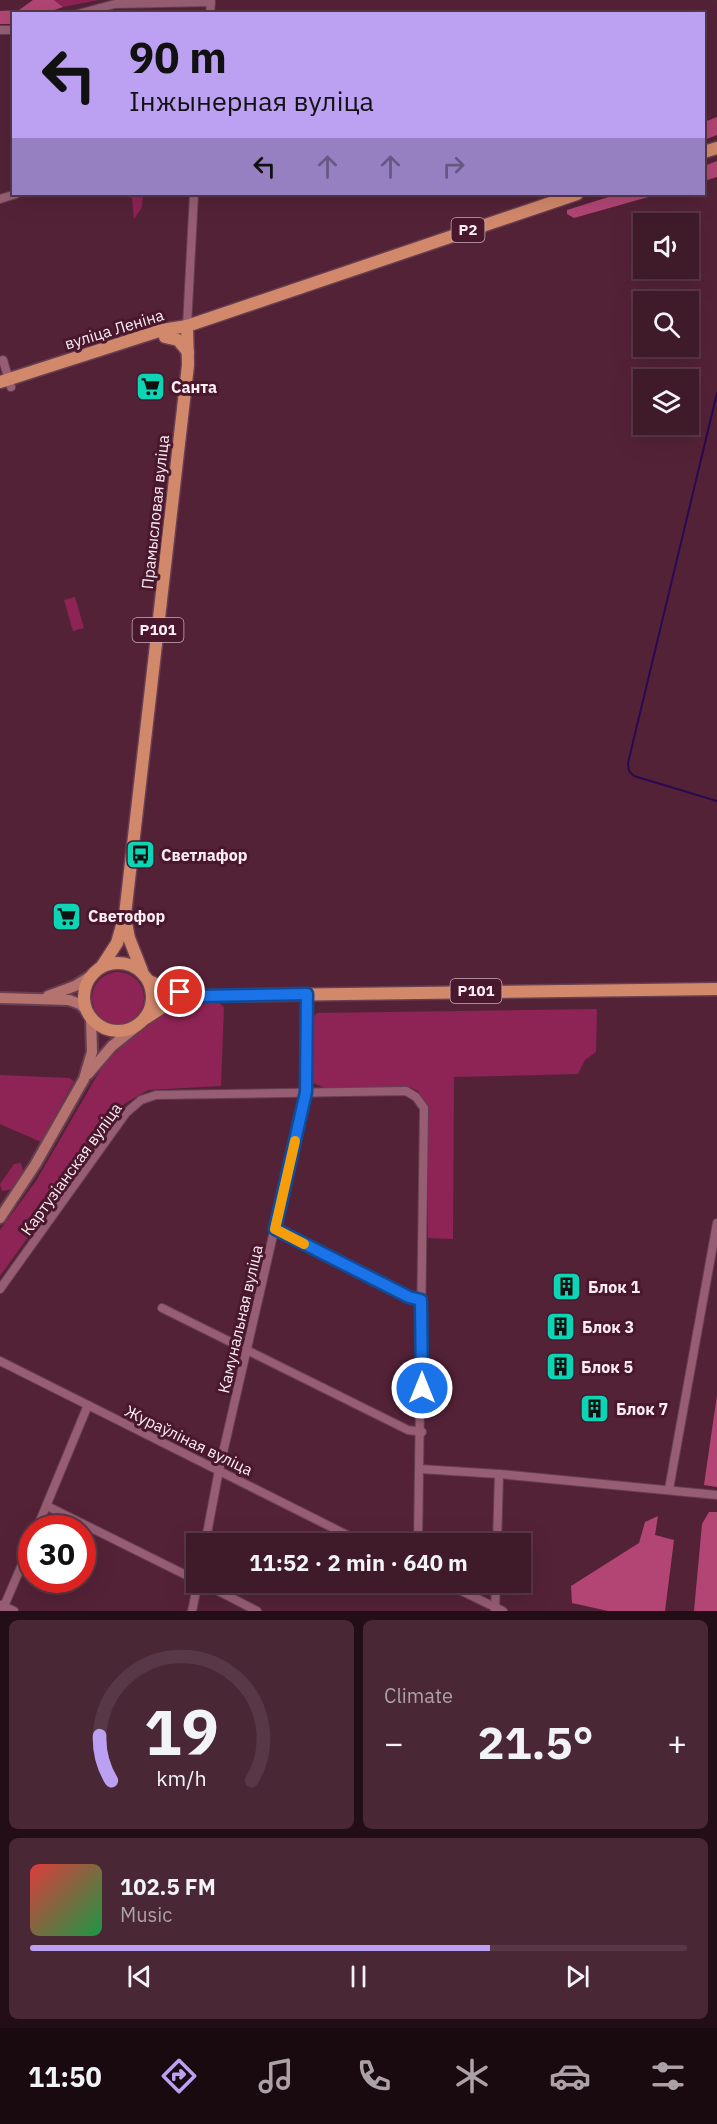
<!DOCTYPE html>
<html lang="en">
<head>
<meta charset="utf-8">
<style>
	body { margin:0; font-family:"IBM Plex Sans",sans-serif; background:#4a2735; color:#f1f3f6; height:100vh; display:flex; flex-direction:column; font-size:22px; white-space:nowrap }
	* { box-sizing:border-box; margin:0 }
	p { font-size:20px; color:#ada1a8 }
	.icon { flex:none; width:33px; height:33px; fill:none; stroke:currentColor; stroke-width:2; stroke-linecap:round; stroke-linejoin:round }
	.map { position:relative; height:1611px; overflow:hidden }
	.side { display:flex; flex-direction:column; gap:9px; padding:9px; background:#230e17; flex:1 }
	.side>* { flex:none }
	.guide { position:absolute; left:12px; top:12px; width:693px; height:183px; border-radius:0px; box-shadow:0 6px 24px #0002,0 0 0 2px #583846; background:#bca0f2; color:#111; overflow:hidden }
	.buttons { position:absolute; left:633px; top:213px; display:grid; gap:12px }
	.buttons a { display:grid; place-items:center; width:66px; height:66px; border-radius:0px; background:#3f1a29; box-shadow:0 6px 24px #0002,0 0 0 2px #583846; font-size:30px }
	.speed { position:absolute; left:18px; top:1515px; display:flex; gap:12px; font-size:30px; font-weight:700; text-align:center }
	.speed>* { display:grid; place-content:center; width:78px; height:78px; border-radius:50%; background:#3f1a29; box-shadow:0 6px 24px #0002,0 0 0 2px #583846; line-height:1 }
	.speed .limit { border:9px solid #d22; background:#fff; color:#111 }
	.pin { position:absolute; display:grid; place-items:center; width:51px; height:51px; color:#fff; margin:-26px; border:3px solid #fff; border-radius:50%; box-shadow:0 2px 6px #0007 }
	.me { position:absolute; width:66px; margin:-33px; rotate:0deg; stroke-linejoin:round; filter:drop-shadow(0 0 4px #0008) }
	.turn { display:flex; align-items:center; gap:21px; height:126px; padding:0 18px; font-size:27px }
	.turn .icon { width:78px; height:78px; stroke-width:2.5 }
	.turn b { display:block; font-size:42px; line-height:51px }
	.lanes { display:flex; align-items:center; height:57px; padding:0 18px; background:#0003; justify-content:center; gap:30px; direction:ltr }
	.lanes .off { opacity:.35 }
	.big { font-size:45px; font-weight:800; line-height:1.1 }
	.side .tile { flex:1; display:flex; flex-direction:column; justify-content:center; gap:9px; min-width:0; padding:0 21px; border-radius:9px; background:#4a2735 }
	.side .dial { align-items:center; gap:0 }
	.dial svg { height:156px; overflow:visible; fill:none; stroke:#583846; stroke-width:7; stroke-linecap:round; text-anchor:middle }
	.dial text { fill:#f1f3f6; stroke:none }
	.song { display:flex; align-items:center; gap:18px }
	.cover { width:72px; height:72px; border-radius:9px; background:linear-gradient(135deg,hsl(0 70% 55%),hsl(140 70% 35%)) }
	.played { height:6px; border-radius:3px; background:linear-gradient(90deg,#bca0f2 70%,#583846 70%) }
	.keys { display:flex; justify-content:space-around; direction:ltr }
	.heat { display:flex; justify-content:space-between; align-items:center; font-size:33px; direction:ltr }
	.side .tiles { flex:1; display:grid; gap:9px; grid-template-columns:1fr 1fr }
	.tile:last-child { grid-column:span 2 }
	.trip { position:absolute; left:186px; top:1533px; width:345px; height:60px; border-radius:0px; background:#3f1a29; box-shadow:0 6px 24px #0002,0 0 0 2px #583846; font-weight:800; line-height:60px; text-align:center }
	.dock { display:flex; height:96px; justify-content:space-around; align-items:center; background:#190a10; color:#ada1a8 }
	.dock .icon { width:42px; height:42px }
	.dock .selected { color:#bca0f2 }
	.dock b { font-size:27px; color:#f1f3f6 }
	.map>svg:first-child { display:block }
	.green { fill:#8e2355 }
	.forest { fill:#b24574 }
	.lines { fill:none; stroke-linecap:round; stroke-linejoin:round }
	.stream { stroke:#290952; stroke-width:2 }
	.street-casing { stroke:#673f51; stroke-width:10 }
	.secondary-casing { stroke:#673f51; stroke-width:14 }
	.primary-casing { stroke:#673f51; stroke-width:15 }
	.street { stroke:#975e73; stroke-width:8 }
	.secondary { stroke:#b4736f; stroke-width:10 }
	.primary { stroke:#d2886b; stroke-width:12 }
	.route-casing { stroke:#114b97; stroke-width:15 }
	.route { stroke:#1a73e8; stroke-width:10 }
	.slow { stroke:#f59e0b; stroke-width:10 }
	.labels { text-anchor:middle; stroke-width:6; stroke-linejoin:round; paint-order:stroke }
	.shield { fill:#49182d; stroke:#c6adb7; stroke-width:1.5 }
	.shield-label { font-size:15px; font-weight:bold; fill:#fbedf2 }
	.street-label { font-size:16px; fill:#fbedf2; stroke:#49182d }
	.poi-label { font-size:16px; font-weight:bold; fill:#fbedf2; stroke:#49182d; text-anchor:start }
</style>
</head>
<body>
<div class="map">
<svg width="717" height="1611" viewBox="0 0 717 1611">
	<rect width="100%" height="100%" fill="#542237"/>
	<g class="green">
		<path d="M54,0H98L63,7Z"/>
		<path d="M128,194H143L142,207L134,219L132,198L128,197Z"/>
		<path d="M75,597L84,628L73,631L64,600Z"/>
		<circle cx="118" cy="998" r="26"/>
		<path d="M211,1002L219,1003L224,1007L221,1086L148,1090L124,1104L0,1276V1230L36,1181L105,1062L160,1013Z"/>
		<path d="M597,1009L596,1052L585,1060L578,1074L454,1077L453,1239L428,1238V1108L418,1091L409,1087L325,1088L313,1083L312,1019L317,1013Z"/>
		<path d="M0,1075L69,1078L74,1081L41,1142L0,1124Z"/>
		<path d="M21,1163L24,1175L14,1189L2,1191L0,1184L14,1164Z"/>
	</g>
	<g class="forest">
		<path d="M33,0H54L63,7L46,13L14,14L13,24H0V11L19,10Z"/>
		<path d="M717,117V135L704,140V122Z"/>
		<path d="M717,161V177L704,181V166Z"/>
		<path d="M618,194H659L574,218L567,214V210Z"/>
		<path d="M717,1395V1487L704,1485Z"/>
		<path d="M709,1512H717V1611H694L702,1524Z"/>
		<path d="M658,1516L655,1535L674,1540L665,1611H608L572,1603L571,1586L639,1543L645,1522Z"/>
	</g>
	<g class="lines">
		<path class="stream" d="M717,393L628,763L629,771L634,776L717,801"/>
		<defs>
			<g id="street">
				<path d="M78,14L115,4L211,2L210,14"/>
				<path d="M0,30H14"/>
				<path d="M0,199L16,194"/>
				<path d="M187,326L194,194"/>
				<path d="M0,361L3,360L11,387"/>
				<path d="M275,1229L409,1297L421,1300"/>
				<path d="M0,1289L126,1113L141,1100L156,1095L406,1091L416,1097L424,1108L418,1544"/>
				<path d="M162,1308L408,1430L422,1432"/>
				<path d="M0,1361L365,1544"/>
				<path d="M420,1469L499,1474L717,1495"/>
				<path d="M669,1489L717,1223"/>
				<path d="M47,1506L196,1580"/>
				<path d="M37,1528L88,1405"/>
				<path d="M205,1544L219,1470L306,1092L307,994"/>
				<path d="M497,1544L499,1474"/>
				<path d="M201,1582L257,1611"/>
				<path d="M443,1582L503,1611"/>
				<path d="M1,1605L14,1611"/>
				<path d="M495,1610L496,1582"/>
				<path d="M2,1611L32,1541"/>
				<path d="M192,1611L198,1582"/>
			</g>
			<g id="secondary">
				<path d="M48,996L75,986L91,976"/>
				<path d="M0,998L69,1000L80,1004L87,1011"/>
				<path d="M88,1074L112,1046L136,1027"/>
				<path d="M0,1218L35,1165L84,1079L92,1052L91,1018"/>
			</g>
			<g id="primary">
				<path d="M704,152L717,148"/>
				<path d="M165,337L178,340L188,352"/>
				<path d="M0,382L162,330L187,326L577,194"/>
				<path d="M125,918L129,938L142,971"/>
				<circle cx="118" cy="997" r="34"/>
				<path d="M102,966L117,943L125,915L188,365L187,326"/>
				<path d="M149,981L165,988L194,995"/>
				<path d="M146,1018L163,1007L201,996L717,989"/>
			</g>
		</defs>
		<use href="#street" class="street-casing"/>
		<use href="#secondary" class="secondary-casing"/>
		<use href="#primary" class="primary-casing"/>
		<use href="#street" class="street"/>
		<use href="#secondary" class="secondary"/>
		<use href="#primary" class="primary"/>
	</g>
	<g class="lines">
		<defs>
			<path id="route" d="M180,992L201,996L307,994L306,1092L275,1229L409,1297L421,1300L422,1388"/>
		</defs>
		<use href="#route" class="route-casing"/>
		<use href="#route" class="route"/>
		<path class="slow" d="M295,1141L275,1229L304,1244"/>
	</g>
	<defs>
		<symbol id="supermarket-square" viewBox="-11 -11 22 22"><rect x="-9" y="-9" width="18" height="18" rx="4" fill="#0cd5b5" stroke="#49182d"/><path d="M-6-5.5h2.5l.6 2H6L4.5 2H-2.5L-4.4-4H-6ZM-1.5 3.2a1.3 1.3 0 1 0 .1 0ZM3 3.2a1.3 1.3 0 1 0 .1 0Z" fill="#111"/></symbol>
		<symbol id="bus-square" viewBox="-11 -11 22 22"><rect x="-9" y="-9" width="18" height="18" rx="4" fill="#0cd5b5" stroke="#49182d"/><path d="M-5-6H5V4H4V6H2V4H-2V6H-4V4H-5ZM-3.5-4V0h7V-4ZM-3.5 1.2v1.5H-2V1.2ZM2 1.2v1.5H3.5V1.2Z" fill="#111"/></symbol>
		<symbol id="building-square" viewBox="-11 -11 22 22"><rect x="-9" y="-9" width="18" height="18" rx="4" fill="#0cd5b5" stroke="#49182d"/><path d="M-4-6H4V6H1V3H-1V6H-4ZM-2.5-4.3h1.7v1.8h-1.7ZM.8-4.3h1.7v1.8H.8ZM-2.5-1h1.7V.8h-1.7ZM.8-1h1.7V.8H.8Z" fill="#111"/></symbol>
	</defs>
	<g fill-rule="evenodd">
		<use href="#supermarket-square" x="134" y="370" width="33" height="33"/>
		<use href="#bus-square" x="124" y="838" width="33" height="33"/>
		<use href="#supermarket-square" x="50" y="900" width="33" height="33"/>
		<use href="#building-square" x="550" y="1270" width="33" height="33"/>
		<use href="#building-square" x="544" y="1310" width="33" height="33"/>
		<use href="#building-square" x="544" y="1350" width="33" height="33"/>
		<use href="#building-square" x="578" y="1392" width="33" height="33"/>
	</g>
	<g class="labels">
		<g class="shield">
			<rect x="451.5" y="218" width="33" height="24" rx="4.5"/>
			<rect x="132.5" y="618" width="51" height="24" rx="4.5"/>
			<rect x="450.5" y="979" width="51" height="24" rx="4.5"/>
		</g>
		<g class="shield-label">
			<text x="468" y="235">Р2</text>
			<text x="158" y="635">Р101</text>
			<text x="476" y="996">Р101</text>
		</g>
		<g class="street-label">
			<text transform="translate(114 329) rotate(-17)" y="6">вуліца Леніна</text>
			<text transform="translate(155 512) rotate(-84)" y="6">Прамысловая вуліца</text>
			<text transform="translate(71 1169) rotate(-54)" y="6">Картузіанская вуліца</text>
			<text transform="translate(240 1319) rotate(-77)" y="6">Камунальная вуліца</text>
			<text transform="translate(189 1440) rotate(26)" y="6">Жураўліная вуліца</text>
		</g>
		<g class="poi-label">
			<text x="171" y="393">Санта</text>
			<text x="161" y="861">Светлафор</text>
			<text x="88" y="922">Светофор</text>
			<text x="588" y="1293">Блок 1</text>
			<text x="582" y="1333">Блок 3</text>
			<text x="581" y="1373">Блок 5</text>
			<text x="616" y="1415">Блок 7</text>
		</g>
	</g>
</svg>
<div class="buttons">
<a><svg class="icon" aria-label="sound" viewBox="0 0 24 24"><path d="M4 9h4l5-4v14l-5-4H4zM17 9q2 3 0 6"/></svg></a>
<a><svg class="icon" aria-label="search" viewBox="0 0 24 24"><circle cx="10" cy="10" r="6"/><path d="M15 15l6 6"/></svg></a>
<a><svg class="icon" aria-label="layers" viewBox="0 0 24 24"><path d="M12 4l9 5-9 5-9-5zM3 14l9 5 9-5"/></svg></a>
</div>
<div class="speed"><div class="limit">30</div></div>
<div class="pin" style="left:180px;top:992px;background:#d93025"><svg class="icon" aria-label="arrive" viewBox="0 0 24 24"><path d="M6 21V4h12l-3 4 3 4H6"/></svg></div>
<svg class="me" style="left:422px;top:1388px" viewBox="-20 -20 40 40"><circle r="17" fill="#1a73e8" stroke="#fff" stroke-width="3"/><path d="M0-11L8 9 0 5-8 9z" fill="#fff"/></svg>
<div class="trip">11:52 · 2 min · 640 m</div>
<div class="guide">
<div class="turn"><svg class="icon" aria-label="left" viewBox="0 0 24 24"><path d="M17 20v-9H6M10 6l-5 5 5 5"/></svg><div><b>90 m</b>Інжынерная вуліца</div></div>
<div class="lanes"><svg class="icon" aria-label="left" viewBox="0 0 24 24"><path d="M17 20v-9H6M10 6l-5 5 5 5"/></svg><svg class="icon off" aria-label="ahead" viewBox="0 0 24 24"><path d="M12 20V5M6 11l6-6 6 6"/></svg><svg class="icon off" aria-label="ahead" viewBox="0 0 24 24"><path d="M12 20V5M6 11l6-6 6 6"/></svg><svg class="icon off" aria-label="right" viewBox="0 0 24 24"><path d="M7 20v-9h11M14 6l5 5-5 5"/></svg></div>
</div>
</div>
<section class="side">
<div class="tiles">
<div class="tile dial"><svg viewBox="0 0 100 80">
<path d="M14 69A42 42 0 1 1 86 69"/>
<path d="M14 69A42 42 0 0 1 8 46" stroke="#bca0f2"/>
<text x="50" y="56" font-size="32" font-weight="700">19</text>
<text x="50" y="72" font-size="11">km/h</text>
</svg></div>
<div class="tile"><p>Climate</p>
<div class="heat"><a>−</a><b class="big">21.5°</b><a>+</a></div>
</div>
<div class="tile">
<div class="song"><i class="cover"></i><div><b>102.5 FM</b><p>Music</p></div></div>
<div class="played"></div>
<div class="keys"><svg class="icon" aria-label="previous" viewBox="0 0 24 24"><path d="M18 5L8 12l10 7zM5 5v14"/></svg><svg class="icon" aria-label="pause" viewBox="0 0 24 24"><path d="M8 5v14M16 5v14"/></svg><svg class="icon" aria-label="next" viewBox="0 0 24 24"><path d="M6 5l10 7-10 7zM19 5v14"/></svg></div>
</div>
</div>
</section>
<nav class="dock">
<b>11:50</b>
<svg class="icon selected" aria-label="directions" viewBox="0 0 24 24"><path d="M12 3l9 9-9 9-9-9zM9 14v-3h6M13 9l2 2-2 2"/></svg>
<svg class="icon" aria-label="music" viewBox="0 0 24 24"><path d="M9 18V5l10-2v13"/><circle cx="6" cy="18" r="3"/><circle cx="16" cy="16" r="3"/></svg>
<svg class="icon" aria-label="phone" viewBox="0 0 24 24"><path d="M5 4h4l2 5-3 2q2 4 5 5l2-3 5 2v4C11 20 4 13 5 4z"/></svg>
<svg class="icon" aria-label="climate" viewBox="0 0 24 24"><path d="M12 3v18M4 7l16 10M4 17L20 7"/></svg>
<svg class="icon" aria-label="car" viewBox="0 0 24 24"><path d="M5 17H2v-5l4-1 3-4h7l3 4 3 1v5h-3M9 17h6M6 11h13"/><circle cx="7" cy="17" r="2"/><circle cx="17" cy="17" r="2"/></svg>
<svg class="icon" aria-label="filters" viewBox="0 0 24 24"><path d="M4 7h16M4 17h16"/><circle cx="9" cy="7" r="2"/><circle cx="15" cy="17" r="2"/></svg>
</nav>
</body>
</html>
